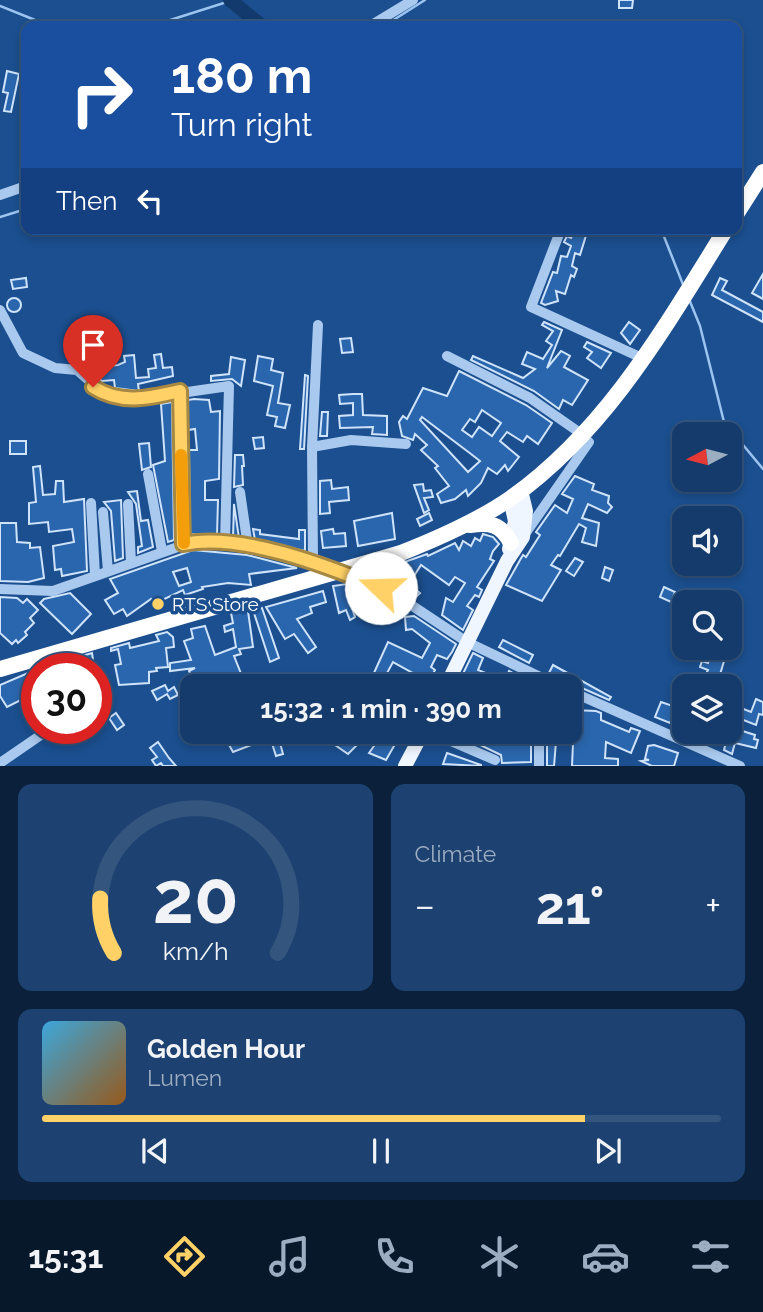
<!DOCTYPE html>
<html lang="en">
<head>
<meta charset="utf-8">
<style>
	body { margin:0; font-family:Raleway,sans-serif; background:#1d4271; color:#f1f3f6; height:100vh; display:flex; flex-direction:column; font-size:26px; white-space:nowrap }
	* { box-sizing:border-box; margin:0 }
	p { font-size:23px; color:#9dadc1 }
	.icon { flex:none; width:38px; height:38px; fill:none; stroke:currentColor; stroke-width:2; stroke-linecap:round; stroke-linejoin:round }
	.map { position:relative; height:766px; overflow:hidden }
	.side { display:flex; flex-direction:column; gap:18px; padding:18px; background:#0b203b; flex:1 }
	.side>* { flex:none }
	.hud { position:absolute; left:21px; top:21px; width:721px; height:214px; border-radius:14px; box-shadow:0 4px 10px #0003,0 0 0 2px #33557e; background:#1a4fa0; color:#fff; overflow:hidden }
	.needle { width:46px; rotate:263deg }
	.buttons { position:absolute; left:672px; top:422px; display:grid; gap:14px }
	.buttons a { display:grid; place-items:center; width:70px; height:70px; border-radius:14px; background:#143b6b; box-shadow:0 4px 10px #0003,0 0 0 2px #33557e; font-size:35px }
	.speed { position:absolute; left:21px; top:653px; display:flex; gap:14px; font-size:35px; font-weight:700; text-align:center }
	.speed>* { display:grid; place-content:center; width:91px; height:91px; border-radius:50%; background:#143b6b; box-shadow:0 4px 10px #0003,0 0 0 2px #33557e; line-height:1 }
	.speed .limit { border:10px solid #d22; background:#fff; color:#111 }
	.pin { position:absolute; display:grid; place-items:center; width:60px; height:60px; color:#fff; margin:-72px -30px; border-radius:50% 50% 50% 0; rotate:-45deg; box-shadow:0 0 7px #0007 }
	.pin .icon { rotate:45deg }
	.me { position:absolute; width:77px; margin:-38px; rotate:291deg; stroke-linejoin:round; filter:drop-shadow(0 0 5px #0008) }
	.turn { display:flex; align-items:center; gap:24px; height:147px; padding:0 35px; font-size:32px }
	.turn .icon { width:91px; height:91px; stroke-width:2.5 }
	.turn b { display:block; font-size:49px; line-height:60px }
	.then { display:flex; align-items:center; height:66px; padding:0 35px; background:#0003; gap:14px; font-size:26px }
	.big { font-size:52px; font-weight:700; line-height:1.1 }
	.side .card { flex:1; display:flex; flex-direction:column; justify-content:center; gap:10px; min-width:0; padding:0 24px; border-radius:14px; background:#1d4271 }
	.side .dial { align-items:center; gap:0 }
	.dial svg { height:182px; overflow:visible; fill:none; stroke:#33557e; stroke-width:7; stroke-linecap:round; text-anchor:middle }
	.dial text { fill:#f1f3f6; stroke:none }
	.song { display:flex; align-items:center; gap:21px }
	.cover { width:84px; height:84px; border-radius:10px; background:linear-gradient(135deg,hsl(200 70% 55%),hsl(30 70% 35%)) }
	.played { height:7px; border-radius:4px; background:linear-gradient(90deg,#ffd166 80%,#33557e 80%) }
	.keys { display:flex; justify-content:space-around; direction:ltr }
	.heat { display:flex; justify-content:space-between; align-items:center; font-size:38px; direction:ltr }
	.side .tiles { flex:1; display:grid; gap:18px; grid-template-columns:1fr 1fr }
	.card:last-child { grid-column:span 2 }
	.trip { position:absolute; left:180px; top:674px; width:402px; height:70px; border-radius:14px; background:#143b6b; box-shadow:0 4px 10px #0003,0 0 0 2px #33557e; font-weight:700; line-height:70px; text-align:center }
	.menu { display:flex; height:112px; justify-content:space-around; align-items:center; background:#08182b; color:#9dadc1 }
	.menu .icon { width:49px; height:49px }
	.menu .on { color:#ffd166 }
	.menu b { font-size:32px; color:#f1f3f6 }
	.map>svg:first-child { display:block }
	.lines { fill:none; stroke-linecap:round; stroke-linejoin:round }
	.stream { stroke:#9cc4f0; stroke-width:2.5 }
	.river { stroke:#123a6d; stroke-width:14 }
	.building { fill:#2a66ad; stroke:#cfe3fa; stroke-width:2; fill-rule:evenodd }
	.minor { stroke:#a9c9ee; stroke-width:10 }
	.major { stroke:#f0f6ff; stroke-width:14 }
	.highway { stroke:#fff; stroke-width:16 }
	.route-casing { stroke:#a68842; stroke-width:18 }
	.route { stroke:#ffd166; stroke-width:12 }
	.slow { stroke:#f59e0b; stroke-width:12 }
	.poi-dot { fill:#ffd166; stroke:#1b4f8f; stroke-width:2.5 }
	.labels { text-anchor:middle; stroke-width:7; stroke-linejoin:round; paint-order:stroke }
	.poi-label { font-size:19px; fill:#fff; stroke:#1b4f8f; text-anchor:start }
</style>
</head>
<body>
<div class="map">
<svg width="763" height="766" viewBox="0 0 763 766">
	<rect width="100%" height="100%" fill="#1b4f8f"/>
	<g class="lines">
		<g class="stream">
			<path d="M0,6L35,20L103,26"/>
			<path d="M114,26L164,22L230,1"/>
			<path d="M384,26L425,0"/>
			<path d="M0,217L26,209"/>
			<path d="M661,229L684,287"/>
			<path d="M689,299L700,326L724,422L763,469"/>
		</g>
		<path class="river" d="M230,0L262,26"/>
	</g>
	<g class="building">
		<path d="M619,0H633L632,8H619Z"/>
		<path d="M7,71L19,74L11,112L4,111L8,93L3,92Z"/>
		<path d="M575,229H588L580,255L575,253L572,266L577,269L574,277L571,275L565,294L556,291L558,301L545,305L541,303L553,272L557,273L561,256L567,257L571,246L564,242L567,236L571,238Z"/>
		<path d="M763,274V299L752,293Z"/>
		<path d="M26,278L27,287L13,289L11,280Z"/>
		<path d="M720,278L727,281L722,290L763,312V322L712,295Z"/>
		<circle cx="14" cy="305" r="7"/>
		<path d="M544,322L562,330L547,368L561,351L570,356L564,367L588,380L572,405L563,400L559,409L534,391L471,360L473,356L523,378L535,369L522,364L527,352L543,359L552,345L546,341L553,331L542,325Z"/>
		<path d="M629,322L640,330L630,344L621,333Z"/>
		<path d="M351,338L353,352L342,353L340,339Z"/>
		<path d="M587,342L611,353L601,368L587,358L592,352L584,347Z"/>
		<path d="M161,354L163,368L172,367L173,376L138,384L139,391L115,388L114,380L102,381L91,372V368L118,365L125,362L124,356L134,355L136,378L149,377L148,369L156,368L154,355Z"/>
		<path d="M258,356L273,359L271,370L283,373L278,403L290,405L285,428L275,426L277,417L267,415L273,386L254,381Z"/>
		<path d="M231,357L245,360L241,386L232,379L211,381V376L229,374Z"/>
		<path d="M459,371L526,405L552,423L538,444L527,436L523,442L507,432L500,441L519,457L508,471L505,465L497,474L488,468L481,483L468,496L466,490L455,499L441,503L437,494L449,486L435,468L438,466L421,450L427,445L415,434L413,440L402,436L399,422L403,416L407,419L423,388L447,396ZM482,410L501,423L492,436L479,427L472,437L462,430L470,419L475,422ZM422,417L471,454L480,461L468,472L420,420Z"/>
		<path d="M305,375L308,376L304,449H300Z"/>
		<path d="M353,394H362L363,415L387,416V435L372,434L373,427L340,428L339,416L353,415V403L340,404L339,395Z"/>
		<path d="M194,399L209,400L211,412L220,411L219,479L205,481V500H218L217,536L190,534L189,450H197L195,429L188,430V400Z"/>
		<path d="M172,402L174,540L168,542L153,465L165,461L161,404Z"/>
		<path d="M322,412H328L327,436H320Z"/>
		<path d="M263,437L264,448L255,449L253,438Z"/>
		<rect x="10" y="441" width="16" height="13"/>
		<path d="M149,443L151,467L142,470L139,444Z"/>
		<path d="M235,455H243L244,466H242L243,485L234,487Z"/>
		<path d="M40,466L43,495L55,494L56,481H63L64,502L84,499L87,571L62,576L61,569L55,570L53,546L74,542L72,529L49,532L48,522L29,524V503L36,502L33,467Z"/>
		<path d="M575,476L594,484L592,490L609,496L608,503L612,507L607,513L588,504L582,518L599,523L596,546L582,542L586,528L579,524L560,556L558,555L551,565L561,570L542,601L506,585L520,560L523,555L526,557L540,535L536,532L555,505L567,513L573,499L562,494Z"/>
		<path d="M331,480L332,489L348,487L349,500L329,502L330,513L320,514V481Z"/>
		<path d="M423,484L424,491L431,490L433,497L424,498L429,510L424,513L414,485Z"/>
		<path d="M137,491L141,521L148,520L153,547L138,553V547L142,546L136,504L128,492Z"/>
		<path d="M121,500L123,558L115,561L111,511L104,502Z"/>
		<path d="M234,504L239,538H233Z"/>
		<path d="M392,513L395,539L358,546L354,521Z"/>
		<path d="M429,513L432,520L420,526L417,519Z"/>
		<path d="M0,523H16L17,542L30,543V548L40,547L44,578L28,582L0,581Z"/>
		<path d="M253,529L260,530V534L299,539V530H305V551L255,540Z"/>
		<path d="M333,529L334,534L345,533L346,546L323,548L321,531Z"/>
		<path d="M483,534L493,537L499,544L493,551L490,559L494,561L477,587L482,590L479,597L475,595L467,606L473,610L463,630L442,615L446,598L453,602L465,583L455,577L449,585L421,565L409,584L420,593L415,598L371,576L372,572H382L387,568L399,573L396,565L427,554L428,556L455,543L459,550L463,541L471,546L475,538L480,541Z"/>
		<path d="M193,550L247,555L297,568L249,574L251,585L228,583L202,587L203,589L185,595L183,590L154,604L151,599L127,616L123,609L114,614L105,600L118,593L110,579ZM187,568L191,582L179,586L173,572Z"/>
		<path d="M575,558L583,562L574,576L566,571Z"/>
		<path d="M605,567L613,570L609,581L602,578Z"/>
		<path d="M347,584L357,588L346,590L355,617L350,620L346,610L339,613L333,586Z"/>
		<path d="M664,587L675,592L671,602L660,597Z"/>
		<path d="M323,591L326,602L310,607L312,613L297,619L316,647L308,653L294,634L285,639L266,607Z"/>
		<path d="M70,593L91,614L72,634L40,603L44,599Z"/>
		<path d="M378,596L388,608L374,616L367,603Z"/>
		<path d="M0,597L17,598L23,603L27,599L38,610L30,618L34,623L25,632L27,635L18,643L16,640L12,644L0,633Z"/>
		<path d="M262,608L279,658L270,662L253,610Z"/>
		<path d="M248,611L253,647L239,649L241,654L234,656L246,686H197L189,671L195,668L170,671V663L191,660L184,641L193,638L191,629L205,626L215,655L236,647L233,629L225,632L224,626L233,623L231,613Z"/>
		<path d="M414,616L456,644L452,652L447,659L437,655L431,667L435,670L426,686H405L413,673L393,662L380,686H368L388,642L422,658L430,643L412,629L406,630L405,617Z"/>
		<path d="M167,632L173,637L174,647L166,648L168,667L156,668L157,671L149,672V683L119,685L115,665L121,664L118,649L111,651V648L129,643L130,648L159,641L156,635Z"/>
		<path d="M503,640L533,655L529,663L499,647Z"/>
		<path d="M714,648H728L718,681L705,676L708,670L700,667L702,661L708,663Z"/>
		<path d="M92,653L93,660L79,662L84,668H57L68,660Z"/>
		<path d="M473,653L483,658L478,670L505,681L509,671L537,686H457Z"/>
		<path d="M553,665L611,697L609,700L573,684H566L549,673Z"/>
		<path d="M35,670L37,692L7,707L0,696V685Z"/>
		<path d="M680,681L687,683L682,706L673,703Z"/>
		<path d="M165,685L168,691L174,687L178,695L170,699L167,694L157,700L152,691Z"/>
		<path d="M756,699L763,702V715L759,714L756,725L733,716L736,706L751,712Z"/>
		<path d="M661,702L676,707L670,723L655,717Z"/>
		<path d="M573,710L596,711L601,713V720L629,732L631,728L640,731L631,753L606,742L605,758L618,759V766H572L573,743L556,742L554,766H547V732H572Z"/>
		<path d="M116,713L124,725L117,730L109,718Z"/>
		<path d="M730,727L755,735L754,739L758,740L756,748L735,743L732,754L724,750Z"/>
		<path d="M222,732H264L267,739L233,752Z"/>
		<path d="M277,732L283,754L276,756L269,734Z"/>
		<path d="M353,732L365,737L348,754L335,745L341,737L346,741Z"/>
		<path d="M384,732H402L386,760L369,753Z"/>
		<path d="M453,732H531V762L502,763L501,755L480,745L481,741Z"/>
		<path d="M158,742L169,758L176,766H163L161,763L156,766L152,760L157,757L150,748Z"/>
		<path d="M654,745L678,753L674,766H652L641,761L649,760L645,759L648,746Z"/>
		<path d="M447,753L481,765V766L443,764Z"/>
	</g>
	<g class="lines">
		<g class="minor">
			<path d="M370,26L413,0"/>
			<path d="M0,195L26,186"/>
			<path d="M561,229L531,307L642,358"/>
			<path d="M0,310L23,353L55,368L77,370L102,392L119,398L139,399L229,386L225,543"/>
			<path d="M447,356L530,398L583,435"/>
			<path d="M180,391L182,544"/>
			<path d="M312,447L351,440L406,444"/>
			<path d="M148,474L162,551"/>
			<path d="M240,492L248,547"/>
			<path d="M91,503L95,575"/>
			<path d="M128,504L131,562"/>
			<path d="M103,512L108,571"/>
			<path d="M525,534L589,442"/>
			<path d="M313,561L312,447L318,325"/>
			<path d="M0,589L53,591L192,542L248,547L313,561L396,595L467,642L559,686"/>
			<path d="M570,691L740,766"/>
			<path d="M430,732L495,760"/>
			<path d="M0,763L51,728"/>
			<path d="M539,766V732"/>
		</g>
		<g class="major">
			<path d="M509,549L515,521L510,499"/>
			<path d="M446,686L507,561L523,537L526,511L521,490"/>
			<path d="M405,766L423,732"/>
		</g>
		<g class="highway">
			<path d="M737,213L763,172"/>
			<path d="M470,525C490,522 501,524 511,543"/>
			<path d="M0,669L401,553C439,538 478,521 511,498C607,430 665,327 726,229"/>
		</g>
	</g>
	<g class="lines">
		<defs>
			<path id="route" d="M93,387C121,405 149,398 180,391L183,544C241,532 327,566 381,588"/>
		</defs>
		<use href="#route" class="route-casing"/>
		<use href="#route" class="route"/>
		<path class="slow" d="M181,455L184,543"/>
	</g>
	<circle class="poi-dot" cx="158" cy="604" r="7"/>
	<g class="labels">
		<g class="poi-label">
			<text x="172" y="611">RTS Store</text>
		</g>
	</g>
</svg>
<div class="buttons">
<a><svg class="needle" viewBox="-14 -14 28 28"><path d="M0-13l5 13h-10z" fill="#e53935"/><path d="M0 13l5-13h-10z" fill="#9dadc1"/></svg></a>
<a><svg class="icon" aria-label="sound" viewBox="0 0 24 24"><path d="M4 9h4l5-4v14l-5-4H4zM17 9q2 3 0 6"/></svg></a>
<a><svg class="icon" aria-label="search" viewBox="0 0 24 24"><circle cx="10" cy="10" r="6"/><path d="M15 15l6 6"/></svg></a>
<a><svg class="icon" aria-label="layers" viewBox="0 0 24 24"><path d="M12 4l9 5-9 5-9-5zM3 14l9 5 9-5"/></svg></a>
</div>
<div class="speed"><div class="limit">30</div></div>
<div class="pin" style="left:93px;top:387px;background:#d93025"><svg class="icon" aria-label="arrive" viewBox="0 0 24 24"><path d="M6 21V4h12l-3 4 3 4H6"/></svg></div>
<svg class="me" style="left:381px;top:588px" viewBox="-20 -20 40 40"><circle r="19" fill="#fff"/><path d="M0-13L10 11 0 6-10 11z" fill="#ffd166"/></svg>
<div class="trip">15:32 · 1 min · 390 m</div>
<div class="hud">
<div class="turn"><svg class="icon" aria-label="right" viewBox="0 0 24 24"><path d="M7 20v-9h11M14 6l5 5-5 5"/></svg><div><b>180 m</b>Turn right</div></div>
<div class="then">Then<svg class="icon" aria-label="left" viewBox="0 0 24 24"><path d="M17 20v-9H6M10 6l-5 5 5 5"/></svg></div>
</div>
</div>
<section class="side">
<div class="tiles">
<div class="card dial"><svg viewBox="0 0 100 80">
<path d="M14 69A42 42 0 1 1 86 69"/>
<path d="M14 69A42 42 0 0 1 8 45" stroke="#ffd166"/>
<text x="50" y="56" font-size="32" font-weight="700">20</text>
<text x="50" y="72" font-size="11">km/h</text>
</svg></div>
<div class="card"><p>Climate</p>
<div class="heat"><a>−</a><b class="big">21°</b><a>+</a></div>
</div>
<div class="card">
<div class="song"><i class="cover"></i><div><b>Golden Hour</b><p>Lumen</p></div></div>
<div class="played"></div>
<div class="keys"><svg class="icon" aria-label="previous" viewBox="0 0 24 24"><path d="M18 5L8 12l10 7zM5 5v14"/></svg><svg class="icon" aria-label="pause" viewBox="0 0 24 24"><path d="M8 5v14M16 5v14"/></svg><svg class="icon" aria-label="next" viewBox="0 0 24 24"><path d="M6 5l10 7-10 7zM19 5v14"/></svg></div>
</div>
</div>
</section>
<nav class="menu">
<b>15:31</b>
<svg class="icon on" aria-label="directions" viewBox="0 0 24 24"><path d="M12 3l9 9-9 9-9-9zM9 14v-3h6M13 9l2 2-2 2"/></svg>
<svg class="icon" aria-label="music" viewBox="0 0 24 24"><path d="M9 18V5l10-2v13"/><circle cx="6" cy="18" r="3"/><circle cx="16" cy="16" r="3"/></svg>
<svg class="icon" aria-label="phone" viewBox="0 0 24 24"><path d="M5 4h4l2 5-3 2q2 4 5 5l2-3 5 2v4C11 20 4 13 5 4z"/></svg>
<svg class="icon" aria-label="climate" viewBox="0 0 24 24"><path d="M12 3v18M4 7l16 10M4 17L20 7"/></svg>
<svg class="icon" aria-label="car" viewBox="0 0 24 24"><path d="M5 17H2v-5l4-1 3-4h7l3 4 3 1v5h-3M9 17h6M6 11h13"/><circle cx="7" cy="17" r="2"/><circle cx="17" cy="17" r="2"/></svg>
<svg class="icon" aria-label="filters" viewBox="0 0 24 24"><path d="M4 7h16M4 17h16"/><circle cx="9" cy="7" r="2"/><circle cx="15" cy="17" r="2"/></svg>
</nav>
</body>
</html>
